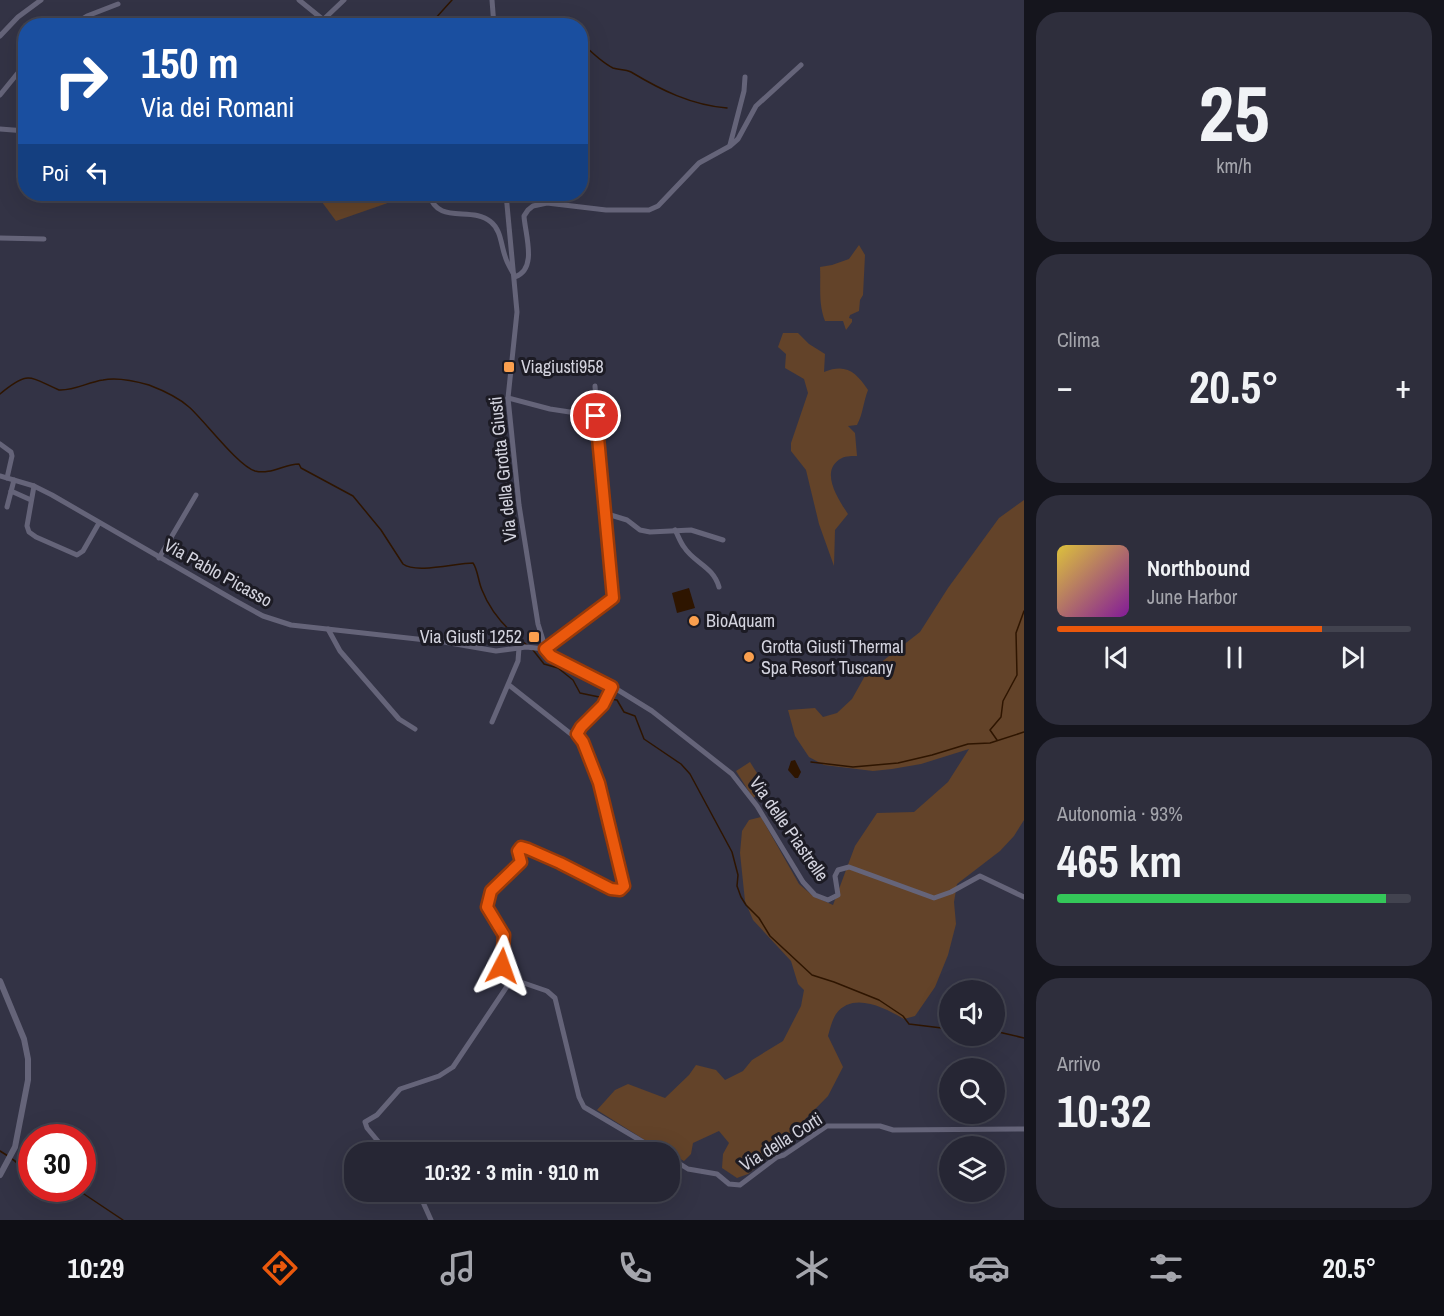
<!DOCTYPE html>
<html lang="it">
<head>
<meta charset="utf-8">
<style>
	body { margin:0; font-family:"Archivo Narrow",sans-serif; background:#2e2e3c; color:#f1f3f6; height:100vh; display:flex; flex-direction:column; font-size:22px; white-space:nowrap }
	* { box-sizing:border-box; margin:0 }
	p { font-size:20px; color:#a4a5ac }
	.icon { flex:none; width:33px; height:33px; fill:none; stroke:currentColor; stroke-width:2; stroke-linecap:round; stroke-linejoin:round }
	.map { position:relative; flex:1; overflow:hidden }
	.drawer { display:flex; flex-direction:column; gap:12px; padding:12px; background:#15151d; width:420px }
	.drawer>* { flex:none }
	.guide { position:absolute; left:18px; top:18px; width:570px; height:183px; border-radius:24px; box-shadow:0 6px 24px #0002,0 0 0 2px #42434f; background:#1a4fa0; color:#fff; overflow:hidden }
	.buttons { position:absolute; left:939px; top:980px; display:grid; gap:12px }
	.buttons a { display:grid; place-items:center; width:66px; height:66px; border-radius:50%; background:#262634; box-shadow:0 6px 24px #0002,0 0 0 2px #42434f; font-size:30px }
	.speed { position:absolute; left:18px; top:1124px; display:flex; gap:12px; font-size:30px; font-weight:700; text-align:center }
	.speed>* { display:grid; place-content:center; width:78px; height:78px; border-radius:50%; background:#262634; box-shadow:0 6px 24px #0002,0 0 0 2px #42434f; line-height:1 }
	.speed .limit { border:9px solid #d22; background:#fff; color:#111 }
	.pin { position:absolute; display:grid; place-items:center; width:51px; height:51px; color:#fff; margin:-26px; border:3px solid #fff; border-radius:50%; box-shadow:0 2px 6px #0007 }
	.me { position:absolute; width:66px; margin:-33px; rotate:4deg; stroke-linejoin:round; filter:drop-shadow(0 0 4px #0008) }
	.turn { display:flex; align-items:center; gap:21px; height:126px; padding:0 24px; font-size:27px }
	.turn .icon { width:78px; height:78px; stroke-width:2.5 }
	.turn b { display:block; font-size:42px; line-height:51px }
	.then { display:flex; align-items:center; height:57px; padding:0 24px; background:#0003; gap:12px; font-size:22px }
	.big { font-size:45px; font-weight:700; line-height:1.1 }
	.drawer .widget { flex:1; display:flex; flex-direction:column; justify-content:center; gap:9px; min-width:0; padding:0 21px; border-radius:24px; background:#2e2e3c }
	.drawer .dial { align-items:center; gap:0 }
	.dial b { font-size:78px; line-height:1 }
	.song { display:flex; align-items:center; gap:18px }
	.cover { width:72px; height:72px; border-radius:9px; background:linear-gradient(135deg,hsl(50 70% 55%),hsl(290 70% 35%)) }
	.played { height:6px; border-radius:3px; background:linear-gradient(90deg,#ea580c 75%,#42434f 75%) }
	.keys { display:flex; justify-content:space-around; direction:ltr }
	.heat { display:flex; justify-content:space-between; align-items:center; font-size:33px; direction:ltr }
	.charge { height:9px; border-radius:4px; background:linear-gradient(90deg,#34c759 93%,#42434f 0) }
	.trip { position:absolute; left:344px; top:1142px; width:336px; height:60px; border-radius:24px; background:#262634; box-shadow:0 6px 24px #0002,0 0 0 2px #42434f; font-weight:700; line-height:60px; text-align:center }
	.dock { display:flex; height:96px; justify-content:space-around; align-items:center; background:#0f0f15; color:#a4a5ac }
	.dock .icon { width:42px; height:42px }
	.dock .selected { color:#ea580c }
	.dock b { font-size:27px; color:#f1f3f6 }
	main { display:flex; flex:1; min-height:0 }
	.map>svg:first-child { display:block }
	.green { fill:#634329 }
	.water { fill:#2e1500 }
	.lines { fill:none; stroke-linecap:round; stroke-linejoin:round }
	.stream { stroke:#2e1500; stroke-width:1.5 }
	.minor { stroke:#656479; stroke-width:5 }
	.tertiary { stroke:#656479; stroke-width:6 }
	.route-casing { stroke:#983908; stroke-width:15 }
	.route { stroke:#ea580c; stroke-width:10 }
	.poi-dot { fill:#fa9f4e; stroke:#1c1b24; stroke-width:2 }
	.labels { text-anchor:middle; stroke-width:6; stroke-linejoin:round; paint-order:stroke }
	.poi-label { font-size:18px; fill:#d3d3de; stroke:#1c1b24; text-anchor:start }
	.street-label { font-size:18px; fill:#d3d3de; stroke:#1c1b24 }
</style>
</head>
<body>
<main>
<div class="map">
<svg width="1024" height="1220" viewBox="0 0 1024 1220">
	<rect width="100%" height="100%" fill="#333345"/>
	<g class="green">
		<path d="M316,194H400L402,198L336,221Z"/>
		<path d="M859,245L865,255L863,295L860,300L859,311L850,315L849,318L852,319V322L846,330L843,321H825C818,303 821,285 820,267L832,265L849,259Z"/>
		<path d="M783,333H798L809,344L825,354L824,372C846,363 856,372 868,390C863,403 863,414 857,425L848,426L855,433L857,456C853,456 846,456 842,458C818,470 839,500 848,514L835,530L834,566L819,524L806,470L791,451V443L808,393L804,379L785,368L786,354L778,347Z"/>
		<path d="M1024,500V820L1014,836L1000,851L957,884L954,902L956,924L948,955L935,987L915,1016L904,1019C885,1008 853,991 836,1014C832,1020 830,1029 828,1036L843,1067L828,1096L765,1160L748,1174L737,1178L722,1168L723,1154L729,1143L719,1131L693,1143L691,1154L684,1161L648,1142L597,1110L615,1090L628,1084L665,1098L689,1075L696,1065L716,1070L725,1080L743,1071L752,1060L783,1041L801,1006L804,990L798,984L791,961L753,920L745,901L740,853L742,831L749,820L761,817L799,884L813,896L833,905L855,846L877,813L914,812L948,782L969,749L921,764L892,769L873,771L824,765L809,757L795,736L788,710L815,708L823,717L837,713L852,699L866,674L920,632L948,588L999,518Z"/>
		<path d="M750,762L767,789L753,798L736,771Z"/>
	</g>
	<g class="water">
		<path d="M689,588L695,608L677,613L672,593Z"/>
		<path d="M795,760L801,772L798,778H795L788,770L791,761Z"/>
	</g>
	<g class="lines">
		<g class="stream">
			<path d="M497,23L558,22L567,26"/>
			<path d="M437,26L434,20L452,0"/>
			<path d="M580,41C590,51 601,62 613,68C618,70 625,69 631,72C661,90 691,105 727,108"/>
			<path d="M0,394C29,370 29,377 59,390C74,391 88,382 103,380C117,377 135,381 149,385C162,390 178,397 189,407C204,420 238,466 255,471C271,475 284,464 299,464L301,468L353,496L381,530L403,564C416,574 456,563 473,563C478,570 478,581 482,590C491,613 508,631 527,645"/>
			<path d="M533,650L544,664L558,668L573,680L580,693L604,698"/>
			<path d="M609,699L617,700L624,712L635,716L644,739L681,764L690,774L732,852L738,875L737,886L741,897L746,905L759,918L770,936L812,975L834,982L879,1000L903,1016L909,1024L950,1029"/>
			<path d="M997,740L990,730L1001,717L1003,701L1017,675L1016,633L1024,611"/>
			<path d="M811,762L853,767L898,763L932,755L968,744L990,743L1024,732"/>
			<path d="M994,1031L1024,1038"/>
			<path d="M0,1151L8,1156"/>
			<path d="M12,1159C21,1164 23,1174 32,1179"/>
			<path d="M75,1188L123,1220"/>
		</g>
		<g class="minor">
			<path d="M299,0L331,26"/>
			<path d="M492,0L494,26"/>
			<path d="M324,19L344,0"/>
			<path d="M71,26L87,16L118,4"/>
			<path d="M0,36L18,17L41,0"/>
			<path d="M0,95L26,63"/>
			<path d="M0,129L26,131"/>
			<path d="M730,145L744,91L745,77"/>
			<path d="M429,194C438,226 471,205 491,222C501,230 501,245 505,256C507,264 512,270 515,277C538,269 525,234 524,216L528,210L533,206L547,203L606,210H649L658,206L699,163L730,146L738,139L756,106L801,65"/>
			<path d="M506,194L517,312L508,398L519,505L538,624L547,653L618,690L652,711L732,774L757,806L803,882L815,895L828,900L838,895L835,876L838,870L849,867L934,898L951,892L980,876L1024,897"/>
			<path d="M0,238L44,239"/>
			<path d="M508,398L550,409L596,416"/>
			<path d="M0,444L11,452L12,456L7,478"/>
			<path d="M0,476L34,486L52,495L234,600L263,616L291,625L444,642L496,651L526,647L545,649"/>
			<path d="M34,486L27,526L29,532L36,537L77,555L83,551L99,523"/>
			<path d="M11,491L31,500"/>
			<path d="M7,507L14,480"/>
			<path d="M604,513L627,520L640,530L650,532L691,530L723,540"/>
			<path d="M675,530C678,535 680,542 684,547C694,563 713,566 719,587"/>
			<path d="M159,558L196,495"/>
			<path d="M328,629L340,651L399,719L415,729"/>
			<path d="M545,649L613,598L604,513L595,386"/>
			<path d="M509,685L571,734H577"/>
			<path d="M492,722L518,661L519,648"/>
			<path d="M577,734L581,727L603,705L612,687"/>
			<path d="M512,979C495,968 507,952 504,937C502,928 493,921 489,913C480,893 507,871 521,862L518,855L519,849H528L611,889L620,890L624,886L599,783L583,743L577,734"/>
			<path d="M512,979L547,991L555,998L579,1097L584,1107L660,1152"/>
			<path d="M387,1152L367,1128L365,1122L377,1115L400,1089L439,1076L453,1067L512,979"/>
			<path d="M669,1157L688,1169L717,1174L729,1184L740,1185L777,1157L784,1155L827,1126H880L893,1130L1024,1129"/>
			<path d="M418,1191L431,1220"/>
		</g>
		<path class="tertiary" d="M0,981L24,1039L28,1059V1080L15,1147L0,1175"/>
	</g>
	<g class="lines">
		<defs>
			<path id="route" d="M502,966L504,935L487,907L491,891L521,862L518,851L521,847L528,849L560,863L611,889L620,890L624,886L599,783L583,742L577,734L581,727L603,705L612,687L551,656L545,649L613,598L596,416"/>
		</defs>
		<use href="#route" class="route-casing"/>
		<use href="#route" class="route"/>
	</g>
	<g class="poi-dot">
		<rect x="503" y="361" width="12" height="12" rx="3"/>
		<circle cx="694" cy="621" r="6"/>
		<rect x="528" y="631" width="12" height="12" rx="3"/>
		<circle cx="749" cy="657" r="6"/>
	</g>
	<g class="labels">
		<g class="poi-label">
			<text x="521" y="373">Viagiusti958</text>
			<text x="706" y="627">BioAquam</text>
			<text x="522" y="643" text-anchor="end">Via Giusti 1252</text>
			<text x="761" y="653">Grotta Giusti Thermal<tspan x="761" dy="21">Spa Resort Tuscany</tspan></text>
		</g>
		<g class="street-label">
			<text transform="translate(503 469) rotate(-96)" y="6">Via della Grotta Giusti</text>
			<text transform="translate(218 573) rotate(29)" y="6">Via Pablo Picasso</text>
			<text transform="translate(789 829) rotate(55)" y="6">Via delle Piastrelle</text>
			<text transform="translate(781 1142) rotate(-32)" y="6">Via della Corti</text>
		</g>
	</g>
</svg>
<div class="buttons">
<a><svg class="icon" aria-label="sound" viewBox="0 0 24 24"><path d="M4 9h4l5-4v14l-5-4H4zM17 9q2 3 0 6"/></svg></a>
<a><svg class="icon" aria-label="search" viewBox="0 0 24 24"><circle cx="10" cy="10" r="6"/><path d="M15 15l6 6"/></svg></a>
<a><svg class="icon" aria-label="layers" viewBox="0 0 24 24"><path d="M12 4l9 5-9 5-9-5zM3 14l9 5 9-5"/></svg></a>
</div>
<div class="speed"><div class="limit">30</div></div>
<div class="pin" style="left:596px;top:416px;background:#d93025"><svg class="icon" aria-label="arrive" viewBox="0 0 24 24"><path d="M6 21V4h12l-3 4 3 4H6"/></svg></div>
<svg class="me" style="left:502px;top:966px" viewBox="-20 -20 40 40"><path d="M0-17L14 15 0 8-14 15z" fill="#ea580c" stroke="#fff" stroke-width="4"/></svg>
<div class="trip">10:32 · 3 min · 910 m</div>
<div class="guide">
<div class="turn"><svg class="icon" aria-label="right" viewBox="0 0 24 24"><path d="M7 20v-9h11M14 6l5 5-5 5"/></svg><div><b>150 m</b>Via dei Romani</div></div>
<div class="then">Poi<svg class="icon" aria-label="left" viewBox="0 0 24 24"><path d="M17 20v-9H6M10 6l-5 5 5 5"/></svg></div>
</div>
</div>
<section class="drawer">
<div class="widget dial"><b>25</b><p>km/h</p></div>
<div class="widget"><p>Clima</p>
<div class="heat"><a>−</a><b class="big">20.5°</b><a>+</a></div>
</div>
<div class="widget">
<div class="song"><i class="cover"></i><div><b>Northbound</b><p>June Harbor</p></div></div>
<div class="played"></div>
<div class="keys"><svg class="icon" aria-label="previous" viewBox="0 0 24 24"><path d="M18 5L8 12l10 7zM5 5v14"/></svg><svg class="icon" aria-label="pause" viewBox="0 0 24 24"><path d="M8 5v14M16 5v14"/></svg><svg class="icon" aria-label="next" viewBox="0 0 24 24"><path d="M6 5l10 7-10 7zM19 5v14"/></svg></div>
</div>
<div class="widget"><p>Autonomia · 93%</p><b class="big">465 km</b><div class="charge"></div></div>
<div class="widget"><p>Arrivo</p><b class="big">10:32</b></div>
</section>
</main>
<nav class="dock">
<b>10:29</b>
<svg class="icon selected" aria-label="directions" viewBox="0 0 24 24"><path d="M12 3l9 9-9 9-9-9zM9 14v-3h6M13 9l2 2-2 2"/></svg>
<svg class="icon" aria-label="music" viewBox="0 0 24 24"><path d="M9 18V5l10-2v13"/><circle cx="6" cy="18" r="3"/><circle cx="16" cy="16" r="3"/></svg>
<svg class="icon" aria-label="phone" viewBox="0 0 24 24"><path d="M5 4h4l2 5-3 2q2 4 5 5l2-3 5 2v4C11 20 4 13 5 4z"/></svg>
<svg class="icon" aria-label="climate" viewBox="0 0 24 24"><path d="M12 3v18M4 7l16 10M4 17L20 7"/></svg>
<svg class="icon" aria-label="car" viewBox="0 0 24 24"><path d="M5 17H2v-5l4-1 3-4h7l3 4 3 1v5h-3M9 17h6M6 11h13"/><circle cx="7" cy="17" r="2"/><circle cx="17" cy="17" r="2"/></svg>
<svg class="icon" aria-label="filters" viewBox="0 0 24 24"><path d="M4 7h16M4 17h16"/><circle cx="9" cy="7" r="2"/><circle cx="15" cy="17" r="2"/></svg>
<b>20.5°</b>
</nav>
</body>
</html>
